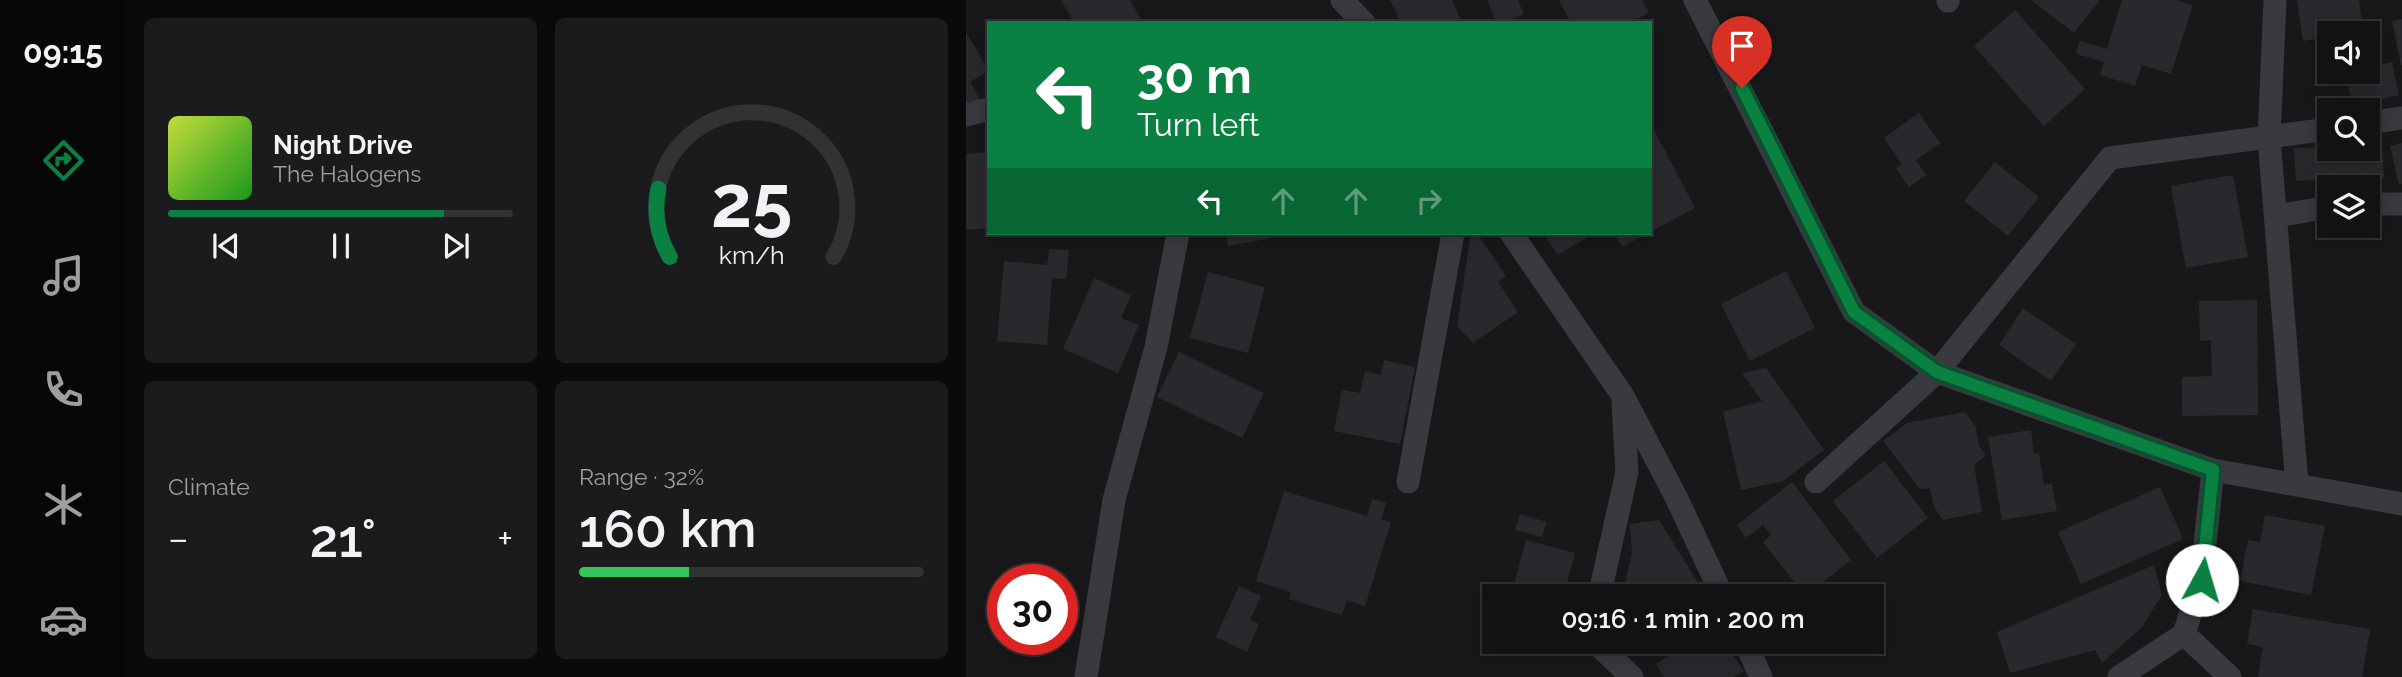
<!DOCTYPE html>
<html lang="en">
<head>
<meta charset="utf-8">
<style>
	body { margin:0; font-family:Raleway,sans-serif; background:#1b1b1d; color:#f1f3f6; height:100vh; display:flex; flex-direction:column; font-size:26px; white-space:nowrap }
	* { box-sizing:border-box; margin:0 }
	p { font-size:23px; color:#9c9ea0 }
	.icon { flex:none; width:38px; height:38px; fill:none; stroke:currentColor; stroke-width:2; stroke-linecap:round; stroke-linejoin:round }
	.map { position:relative; flex:1; overflow:hidden }
	.details { display:flex; flex-direction:column; gap:18px; padding:18px; background:#0a0a0b; width:840px }
	.details>* { flex:none }
	.guide { position:absolute; left:21px; top:21px; width:665px; height:214px; border-radius:0px; box-shadow:0 4px 18px #0003,0 0 0 2px #313234; background:#0b8043; color:#fff; overflow:hidden }
	.controls { position:absolute; left:1351px; top:21px; display:grid; gap:14px }
	.controls a { display:grid; place-items:center; width:63px; height:63px; border-radius:0px; background:#121214; box-shadow:0 4px 18px #0003,0 0 0 2px #313234; font-size:35px }
	.speed { position:absolute; left:21px; top:564px; display:flex; gap:14px; font-size:35px; font-weight:700; text-align:center }
	.speed>* { display:grid; place-content:center; width:91px; height:91px; border-radius:50%; background:#121214; box-shadow:0 4px 18px #0003,0 0 0 2px #313234; line-height:1 }
	.speed .limit { border:10px solid #d22; background:#fff; color:#111 }
	.pin { position:absolute; display:grid; place-items:center; width:60px; height:60px; color:#fff; margin:-72px -30px; border-radius:50% 50% 50% 0; rotate:-45deg; box-shadow:0 0 7px #0007 }
	.pin .icon { rotate:45deg }
	.me { position:absolute; width:77px; margin:-38px; rotate:6deg; stroke-linejoin:round; filter:drop-shadow(0 0 5px #0008) }
	.turn { display:flex; align-items:center; gap:24px; height:147px; padding:0 35px; font-size:32px }
	.turn .icon { width:91px; height:91px; stroke-width:2.5 }
	.turn b { display:block; font-size:49px; line-height:60px }
	.lanes { display:flex; align-items:center; height:66px; padding:0 35px; background:#0003; justify-content:center; gap:35px; direction:ltr }
	.lanes .off { opacity:.35 }
	.big { font-size:52px; font-weight:600; line-height:1.1 }
	.details .card { flex:1; display:flex; flex-direction:column; justify-content:center; gap:10px; min-width:0; padding:0 24px; border-radius:10px; background:#1b1b1d }
	.details .dial { align-items:center; gap:0 }
	.dial svg { height:182px; overflow:visible; fill:none; stroke:#313234; stroke-width:7; stroke-linecap:round; text-anchor:middle }
	.dial text { fill:#f1f3f6; stroke:none }
	.song { display:flex; align-items:center; gap:21px }
	.cover { width:84px; height:84px; border-radius:10px; background:linear-gradient(135deg,hsl(70 70% 55%),hsl(120 70% 35%)) }
	.played { height:7px; border-radius:4px; background:linear-gradient(90deg,#0b8043 80%,#313234 80%) }
	.keys { display:flex; justify-content:space-around; direction:ltr }
	.heat { display:flex; justify-content:space-between; align-items:center; font-size:38px; direction:ltr }
	.charge { height:10px; border-radius:5px; background:linear-gradient(90deg,#34c759 32%,#313234 0) }
	.details .tiles { flex:1; display:grid; gap:18px; grid-template-columns:repeat(2,1fr) }
	.trip { position:absolute; left:516px; top:584px; width:402px; height:70px; border-radius:0px; background:#121214; box-shadow:0 4px 18px #0003,0 0 0 2px #313234; font-weight:600; line-height:70px; text-align:center }
	main { display:flex; flex:1; min-height:0 }
	.tabs { display:flex; flex-direction:column; width:126px; justify-content:space-around; align-items:center; background:#070708; color:#9c9ea0 }
	.tabs .icon { width:49px; height:49px }
	.tabs .selected { color:#0b8043 }
	.tabs b { font-size:32px; color:#f1f3f6 }
	.map>svg:first-child { display:block }
	.building { fill:#29282c }
	.lines { fill:none; stroke-linecap:round; stroke-linejoin:round }
	.minor { stroke:#393a40; stroke-width:23 }
	.route-casing { stroke:#07532c; stroke-width:18 }
	.route { stroke:#0b8043; stroke-width:12 }
</style>
</head>
<body>
<main>
<nav class="tabs">
<b>09:15</b>
<svg class="icon selected" aria-label="directions" viewBox="0 0 24 24"><path d="M12 3l9 9-9 9-9-9zM9 14v-3h6M13 9l2 2-2 2"/></svg>
<svg class="icon" aria-label="music" viewBox="0 0 24 24"><path d="M9 18V5l10-2v13"/><circle cx="6" cy="18" r="3"/><circle cx="16" cy="16" r="3"/></svg>
<svg class="icon" aria-label="phone" viewBox="0 0 24 24"><path d="M5 4h4l2 5-3 2q2 4 5 5l2-3 5 2v4C11 20 4 13 5 4z"/></svg>
<svg class="icon" aria-label="climate" viewBox="0 0 24 24"><path d="M12 3v18M4 7l16 10M4 17L20 7"/></svg>
<svg class="icon" aria-label="car" viewBox="0 0 24 24"><path d="M5 17H2v-5l4-1 3-4h7l3 4 3 1v5h-3M9 17h6M6 11h13"/><circle cx="7" cy="17" r="2"/><circle cx="17" cy="17" r="2"/></svg>
</nav>
<section class="details">
<div class="tiles">
<div class="card">
<div class="song"><i class="cover"></i><div><b>Night Drive</b><p>The Halogens</p></div></div>
<div class="played"></div>
<div class="keys"><svg class="icon" aria-label="previous" viewBox="0 0 24 24"><path d="M18 5L8 12l10 7zM5 5v14"/></svg><svg class="icon" aria-label="pause" viewBox="0 0 24 24"><path d="M8 5v14M16 5v14"/></svg><svg class="icon" aria-label="next" viewBox="0 0 24 24"><path d="M6 5l10 7-10 7zM19 5v14"/></svg></div>
</div>
<div class="card dial"><svg viewBox="0 0 100 80">
<path d="M14 69A42 42 0 1 1 86 69"/>
<path d="M14 69A42 42 0 0 1 9 39" stroke="#0b8043"/>
<text x="50" y="56" font-size="32" font-weight="700">25</text>
<text x="50" y="72" font-size="11">km/h</text>
</svg></div>
<div class="card"><p>Climate</p>
<div class="heat"><a>−</a><b class="big">21°</b><a>+</a></div>
</div>
<div class="card"><p>Range · 32%</p><b class="big">160 km</b><div class="charge"></div></div>
</div>
</section>
<div class="map">
<svg width="1436" height="677" viewBox="0 0 1436 677">
	<rect width="100%" height="100%" fill="#18181b"/>
	<g class="building">
		<path d="M95,0H164L177,23H108Z"/>
		<path d="M424,0H486L496,23H435Z"/>
		<path d="M521,0H552L558,14L539,23H531Z"/>
		<path d="M593,0H676L683,13L663,23H605Z"/>
		<path d="M1065,0H1134L1108,33Z"/>
		<path d="M1156,0H1211L1227,5L1205,74L1176,65L1169,86L1134,75L1138,62L1110,54L1114,41L1141,49Z"/>
		<path d="M1331,0H1393L1398,33H1363V37L1337,41Z"/>
		<path d="M1049,10L1119,89L1078,126L1008,46Z"/>
		<path d="M1436,19V65H1435L1426,21Z"/>
		<path d="M0,32L23,71L4,82L16,103L0,112Z"/>
		<path d="M1426,62L1433,95L1387,106L1379,72H1402V67Z"/>
		<path d="M953,113L974,143L950,160L960,175L943,187L930,168L936,164L918,138Z"/>
		<path d="M684,122L729,208L684,232Z"/>
		<path d="M1436,143V184L1433,185L1424,146Z"/>
		<path d="M1416,144L1418,177L1330,181L1328,148L1363,147V149H1402V145Z"/>
		<path d="M22,152L23,228L0,230V154Z"/>
		<path d="M1029,162L1073,197L1042,236L998,201Z"/>
		<path d="M1267,175L1282,257L1220,268L1205,186Z"/>
		<path d="M44,233H92V236L44,237Z"/>
		<path d="M260,233H316L317,236L262,246Z"/>
		<path d="M505,233H511L540,276L532,282L552,312L507,343L491,326Z"/>
		<path d="M577,233H621L623,236L592,255Z"/>
		<path d="M648,233H682L656,247Z"/>
		<path d="M83,249L103,250L100,279L86,278L81,345L31,341L38,261L81,265Z"/>
		<path d="M820,271L849,328L784,361L755,304Z"/>
		<path d="M242,272L299,287L282,353L224,338Z"/>
		<path d="M128,278L165,295L155,318L173,325L152,373L97,349Z"/>
		<path d="M1291,300L1292,415L1216,416V377L1246,376L1245,340L1234,341L1233,301Z"/>
		<path d="M1057,308L1110,344L1085,381L1033,345Z"/>
		<path d="M213,352L298,393L276,438L191,397Z"/>
		<path d="M418,360L449,367L434,444L368,431L376,390L394,393L399,371L415,375Z"/>
		<path d="M800,368L858,450L817,481L775,490L757,412L796,401L776,373Z"/>
		<path d="M999,412L1010,427L1013,446L1020,455L1008,465L1016,512L977,520L968,507L964,488L954,489L917,441L941,423Z"/>
		<path d="M1065,430L1068,454L1073,453L1078,485L1086,483L1091,511L1036,520L1022,437Z"/>
		<path d="M918,461L962,518L911,558L867,501Z"/>
		<path d="M826,482L885,560L839,596L797,542L805,535L797,525L780,538L771,525Z"/>
		<path d="M1194,487L1217,539L1115,584L1092,532Z"/>
		<path d="M318,491L401,516L406,499L420,503L415,519L425,522L399,606L381,600L376,615L323,599L325,592L290,581Z"/>
		<path d="M554,514L581,522L576,537L549,530Z"/>
		<path d="M1299,515L1359,526L1345,595L1274,581L1282,540L1294,542Z"/>
		<path d="M693,520L741,597H656L666,553L664,524Z"/>
		<path d="M560,540L609,553L597,597L545,596Z"/>
		<path d="M1188,565L1196,595L1176,627L1136,663L1129,650L1044,673L1031,632Z"/>
		<path d="M273,586L295,596L284,620L293,624L281,652L250,637Z"/>
		<path d="M1287,609L1404,629L1396,677H1292L1297,647L1281,644Z"/>
		<path d="M723,642H758L778,671L768,677H698L690,664Z"/>
	</g>
	<g class="lines">
		<g class="minor">
			<path d="M376,0L398,23"/>
			<path d="M729,0L888,312L971,372L1247,470L1436,504"/>
			<path d="M982,0V1"/>
			<path d="M1309,0L1303,138L1331,485"/>
			<path d="M0,115L23,109"/>
			<path d="M1402,123L1436,118"/>
			<path d="M1402,204H1436"/>
			<path d="M1310,216L1363,207"/>
			<path d="M545,233L657,396L710,497L757,597"/>
			<path d="M442,482L487,233"/>
			<path d="M850,482L971,372L1144,158L1363,129"/>
			<path d="M633,597L661,472L657,404"/>
			<path d="M1218,634L1264,677"/>
			<path d="M629,642L666,677"/>
			<path d="M779,642L795,677"/>
			<path d="M120,677L148,500L190,347L212,233"/>
			<path d="M1153,677L1218,634L1235,580L1247,470"/>
		</g>
	</g>
	<g class="lines">
		<defs>
			<path id="route" d="M776,88L888,312L971,372L1247,470L1236,580"/>
		</defs>
		<use href="#route" class="route-casing"/>
		<use href="#route" class="route"/>
	</g>
</svg>
<div class="controls">
<a><svg class="icon" aria-label="sound" viewBox="0 0 24 24"><path d="M4 9h4l5-4v14l-5-4H4zM17 9q2 3 0 6"/></svg></a>
<a><svg class="icon" aria-label="search" viewBox="0 0 24 24"><circle cx="10" cy="10" r="6"/><path d="M15 15l6 6"/></svg></a>
<a><svg class="icon" aria-label="layers" viewBox="0 0 24 24"><path d="M12 4l9 5-9 5-9-5zM3 14l9 5 9-5"/></svg></a>
</div>
<div class="speed"><div class="limit">30</div></div>
<div class="pin" style="left:776px;top:88px;background:#d93025"><svg class="icon" aria-label="arrive" viewBox="0 0 24 24"><path d="M6 21V4h12l-3 4 3 4H6"/></svg></div>
<svg class="me" style="left:1236px;top:580px" viewBox="-20 -20 40 40"><circle r="19" fill="#fff"/><path d="M0-13L10 11 0 6-10 11z" fill="#0b8043"/></svg>
<div class="trip">09:16 · 1 min · 200 m</div>
<div class="guide">
<div class="turn"><svg class="icon" aria-label="left" viewBox="0 0 24 24"><path d="M17 20v-9H6M10 6l-5 5 5 5"/></svg><div><b>30 m</b>Turn left</div></div>
<div class="lanes"><svg class="icon" aria-label="left" viewBox="0 0 24 24"><path d="M17 20v-9H6M10 6l-5 5 5 5"/></svg><svg class="icon off" aria-label="ahead" viewBox="0 0 24 24"><path d="M12 20V5M6 11l6-6 6 6"/></svg><svg class="icon off" aria-label="ahead" viewBox="0 0 24 24"><path d="M12 20V5M6 11l6-6 6 6"/></svg><svg class="icon off" aria-label="right" viewBox="0 0 24 24"><path d="M7 20v-9h11M14 6l5 5-5 5"/></svg></div>
</div>
</div>
</main>
</body>
</html>
